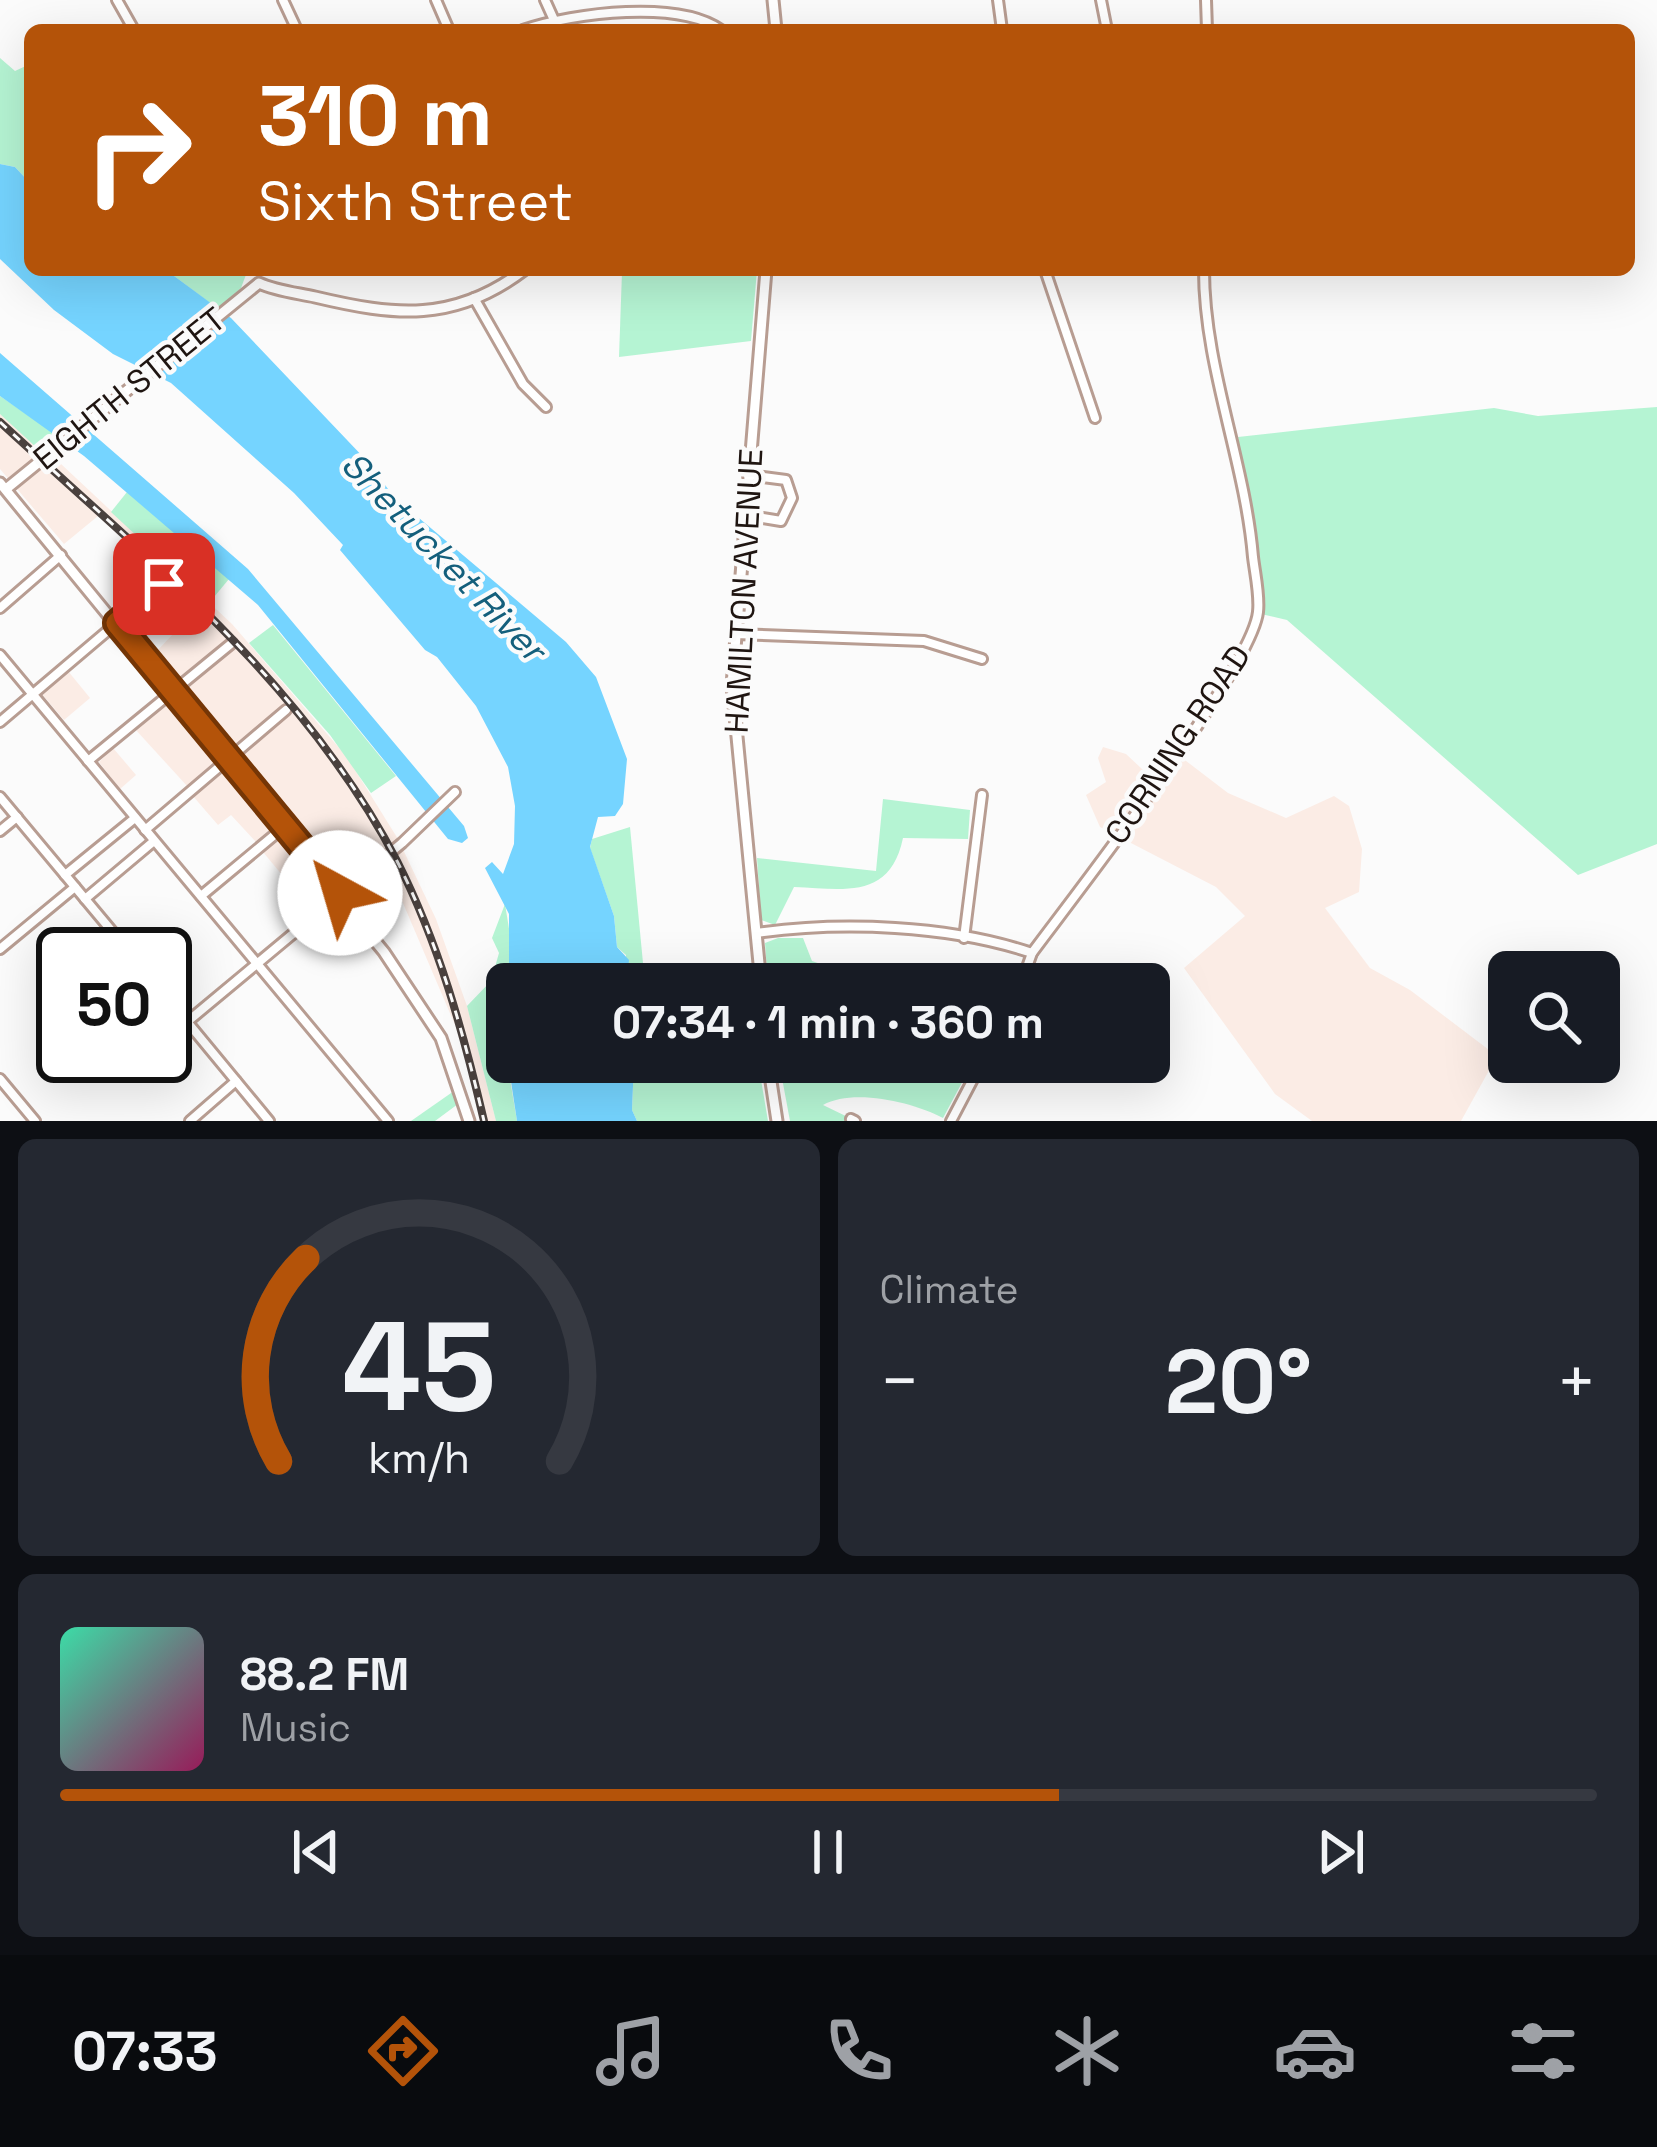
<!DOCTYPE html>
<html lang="en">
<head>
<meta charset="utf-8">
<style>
	body { margin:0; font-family:"Space Grotesk",sans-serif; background:#242831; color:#f1f3f6; height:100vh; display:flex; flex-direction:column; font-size:45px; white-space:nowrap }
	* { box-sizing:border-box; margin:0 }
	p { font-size:39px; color:#9ea1a6 }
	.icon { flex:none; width:66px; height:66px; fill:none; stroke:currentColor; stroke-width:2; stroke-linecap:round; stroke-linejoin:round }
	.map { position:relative; height:1121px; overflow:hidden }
	.details { display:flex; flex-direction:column; gap:18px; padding:18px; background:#0d0f14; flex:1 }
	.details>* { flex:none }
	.guide { position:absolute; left:24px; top:24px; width:1611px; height:252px; border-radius:18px; box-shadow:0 12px 48px #0002; background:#b45309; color:#fff; overflow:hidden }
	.controls { position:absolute; left:1488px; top:951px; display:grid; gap:24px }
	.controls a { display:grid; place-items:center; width:132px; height:132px; border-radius:18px; background:#171b24; box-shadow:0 12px 48px #0002; font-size:60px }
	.speed { position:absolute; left:36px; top:927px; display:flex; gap:24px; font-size:60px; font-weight:700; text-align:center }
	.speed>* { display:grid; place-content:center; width:156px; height:156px; border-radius:50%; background:#171b24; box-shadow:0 12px 48px #0002; line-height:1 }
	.speed .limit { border:6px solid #111; border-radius:18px; background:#fff; color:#111 }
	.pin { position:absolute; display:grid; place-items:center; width:102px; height:102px; color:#fff; margin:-51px; border-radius:24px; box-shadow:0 6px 18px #0006 }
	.me { position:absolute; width:132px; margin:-66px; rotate:321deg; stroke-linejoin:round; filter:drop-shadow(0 0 9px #0008) }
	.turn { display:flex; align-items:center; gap:42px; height:252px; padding:0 36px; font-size:54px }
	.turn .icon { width:156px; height:156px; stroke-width:2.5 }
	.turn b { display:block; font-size:84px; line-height:102px }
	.big { font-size:90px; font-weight:700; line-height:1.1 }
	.details .card { flex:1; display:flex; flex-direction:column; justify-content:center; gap:18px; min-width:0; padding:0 42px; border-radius:18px; background:#242831 }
	.details .dial { align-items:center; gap:0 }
	.dial svg { height:312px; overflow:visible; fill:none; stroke:#363941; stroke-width:7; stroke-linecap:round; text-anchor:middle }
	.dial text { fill:#f1f3f6; stroke:none }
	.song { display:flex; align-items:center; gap:36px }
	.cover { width:144px; height:144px; border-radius:18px; background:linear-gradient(135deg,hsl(160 70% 55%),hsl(330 70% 35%)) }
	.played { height:12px; border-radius:6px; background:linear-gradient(90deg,#b45309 65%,#363941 65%) }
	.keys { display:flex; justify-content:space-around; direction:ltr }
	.heat { display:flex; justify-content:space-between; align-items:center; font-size:66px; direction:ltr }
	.details .tiles { flex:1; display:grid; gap:18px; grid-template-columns:1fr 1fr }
	.card:last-child { grid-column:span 2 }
	.trip { position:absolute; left:486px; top:963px; width:684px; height:120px; border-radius:18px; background:#171b24; box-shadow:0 12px 48px #0002; font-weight:700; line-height:120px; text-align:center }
	.dock { display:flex; height:192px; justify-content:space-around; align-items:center; background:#090b0e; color:#9ea1a6 }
	.dock .icon { width:84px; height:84px }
	.dock .active { color:#b45309 }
	.dock b { font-size:54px; color:#f1f3f6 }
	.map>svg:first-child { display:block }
	.built { fill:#fbece5 }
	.green { fill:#b5f4d3 }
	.water { fill:#75d4ff }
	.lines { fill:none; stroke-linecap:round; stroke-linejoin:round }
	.minor-casing { stroke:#b89d92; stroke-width:14 }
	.tertiary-casing { stroke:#b89d92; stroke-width:15 }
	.secondary-casing { stroke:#b89d92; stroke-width:15 }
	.minor { stroke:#fff; stroke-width:8 }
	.tertiary { stroke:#fff; stroke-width:9 }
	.secondary { stroke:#fff; stroke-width:9 }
	.rail-casing { stroke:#4a413e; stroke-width:8 }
	.rail { stroke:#fbfbfb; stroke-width:3; stroke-dasharray:9; stroke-linecap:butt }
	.route-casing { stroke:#753606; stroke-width:30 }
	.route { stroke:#b45309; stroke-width:21 }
	.labels { text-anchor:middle; stroke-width:9; stroke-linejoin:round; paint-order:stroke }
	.street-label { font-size:33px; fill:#1f1511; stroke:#fbfbfb }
	.water-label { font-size:36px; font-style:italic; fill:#145f7c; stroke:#fbfbfb }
</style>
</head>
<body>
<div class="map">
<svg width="1657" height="1121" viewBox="0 0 1657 1121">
	<rect width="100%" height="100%" fill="#fbfbfb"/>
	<g class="built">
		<path d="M0,414L45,449L232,624L347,757L398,839L436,919L467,1006L496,1121H480L461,1039L382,854L340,883L183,690L234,645L228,639L175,681L153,655L198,608L98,516L64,544L0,469Z"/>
		<path d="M68,671L90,698L64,720L42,694Z"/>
		<path d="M172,701L220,759L188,787L135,729Z"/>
		<path d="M1103,747L1126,754L1157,783L1177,754L1228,793L1286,818L1334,796L1349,806L1362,849L1359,892L1325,908L1370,968L1410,990L1497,1056L1461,1121H1312L1275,1094L1184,968L1245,916L1216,887L1100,827L1086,795L1106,782L1098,758Z"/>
		<path d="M113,748L136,775L120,789L99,762Z"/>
		<path d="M226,769L274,826L256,842L231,815L218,825L192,795Z"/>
		<path d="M282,836L329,892L312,911L263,852Z"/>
	</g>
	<g class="green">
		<path d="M0,58L15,71L30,64V183L15,167L0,164Z"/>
		<path d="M166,270H247V272L241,288L218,309Z"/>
		<path d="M757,270L751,341L619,357L622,272Z"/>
		<path d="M0,396L58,436L38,449L0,414Z"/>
		<path d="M1657,407V844L1578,875L1287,620L1261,614L1238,437L1494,408L1538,416Z"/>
		<path d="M127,492L229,579L209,603L111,512Z"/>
		<path d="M273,625L396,776L371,793L330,735L249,643Z"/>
		<path d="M883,799L970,810L968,839L903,838C890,900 844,889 794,887L775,925L761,920L757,858L876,871Z"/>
		<path d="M630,827L645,984H626V955L617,947L614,916L590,848L592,839Z"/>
		<path d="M505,904L511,941L504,1043L517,1121H496L467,1006L491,981L499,953L492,938Z"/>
		<path d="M778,938H803L812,961L878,984H768L765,943Z"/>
		<path d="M634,1062H654L656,1074L758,1062L768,1121H637L632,1110Z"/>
		<path d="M779,1062H973L943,1118C913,1102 853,1088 823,1105L856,1121H790Z"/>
		<path d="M454,1091L458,1104L435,1121H411Z"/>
	</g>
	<g class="water">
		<path d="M0,164L15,167L30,183V270H166L231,318L367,461L394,497L566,642L596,677L627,759L623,804L615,816L598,817L590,847L614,916L617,947L629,960L626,984H509V914L485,868L492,862L503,874L514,844L515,806L508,767L476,706L437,657L425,650L340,550L343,545L294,493L171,383L113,354L54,310L0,259Z"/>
		<path d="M0,353L248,569L464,826L468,838L462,843L448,839L258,605L84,456L0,396Z"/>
		<path d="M508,1062H634L632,1110L637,1121H517Z"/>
	</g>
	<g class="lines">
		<defs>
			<g id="minor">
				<path d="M117,0L134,30"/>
				<path d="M283,0L297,30"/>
				<path d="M436,0L449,30"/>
				<path d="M545,0L554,20"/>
				<path d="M998,0L1002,30"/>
				<path d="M1101,0L1107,30"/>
				<path d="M1206,0L1207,30"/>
				<path d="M523,30C576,12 679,0 721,30"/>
				<path d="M1045,270L1095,418"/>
				<path d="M474,298L523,384L546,407"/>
				<path d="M745,515L781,521L792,498L786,480L748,475"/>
				<path d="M0,608L61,555"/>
				<path d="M735,634L924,641L982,659"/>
				<path d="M0,655L388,1121"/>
				<path d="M0,722L164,583"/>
				<path d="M88,761L232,643"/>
				<path d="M0,797L131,954"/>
				<path d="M145,830L286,710"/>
				<path d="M0,831L17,817"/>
				<path d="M65,875L135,818"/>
				<path d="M201,896L284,827"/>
				<path d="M85,899L154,841"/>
				<path d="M756,933C842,921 949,925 1032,953"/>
				<path d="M964,938L982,795"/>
				<path d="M0,949L75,887"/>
				<path d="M1021,984L1032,953C1075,895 1252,668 1258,612C1260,595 1255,574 1253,557C1245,461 1204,367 1204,270"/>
				<path d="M165,995L269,1121"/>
				<path d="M187,1022L402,843L455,792"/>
				<path d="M0,1079L35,1121"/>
				<path d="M851,1119L855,1121"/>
				<path d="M190,1121L236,1081"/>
				<path d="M951,1121L982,1062"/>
			</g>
			<path id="tertiary" d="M6,489L259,283C276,291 297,293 315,297C395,316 454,323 524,270"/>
			<g id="secondary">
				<path d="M773,0L776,30"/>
				<path d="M0,483L384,952L441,1038L469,1121"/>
				<path d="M761,984L732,685L766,270"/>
				<path d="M768,1062L777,1121"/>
			</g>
		</defs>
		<use href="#minor" class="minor-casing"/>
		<use href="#tertiary" class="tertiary-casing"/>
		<use href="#secondary" class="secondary-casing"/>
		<use href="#minor" class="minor"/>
		<use href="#tertiary" class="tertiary"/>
		<use href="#secondary" class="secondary"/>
		<defs>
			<path id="rail" d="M0,422C145,556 304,682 397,861C439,944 463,1031 484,1121"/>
		</defs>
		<use href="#rail" class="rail-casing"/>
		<use href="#rail" class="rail"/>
	</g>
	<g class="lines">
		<defs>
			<path id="route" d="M164,584L117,623L340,893"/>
		</defs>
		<use href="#route" class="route-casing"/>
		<use href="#route" class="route"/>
	</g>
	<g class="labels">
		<g class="street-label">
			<text transform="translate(129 388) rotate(-39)" y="12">EIGHTH STREET</text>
			<text transform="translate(743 591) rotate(-87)" y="12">HAMILTON AVENUE</text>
			<text transform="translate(1177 744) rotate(-56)" y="12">CORNING ROAD</text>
		</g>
		<g class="water-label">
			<text transform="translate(444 556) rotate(46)" y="13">Shetucket River</text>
		</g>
	</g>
</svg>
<div class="controls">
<a><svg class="icon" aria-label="search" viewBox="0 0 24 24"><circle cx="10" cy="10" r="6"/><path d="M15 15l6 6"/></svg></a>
</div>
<div class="speed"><div class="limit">50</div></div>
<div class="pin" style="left:164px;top:584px;background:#d93025"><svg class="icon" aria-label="arrive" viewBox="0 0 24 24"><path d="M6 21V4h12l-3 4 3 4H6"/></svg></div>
<svg class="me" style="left:340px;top:893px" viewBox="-20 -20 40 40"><circle r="19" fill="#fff"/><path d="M0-13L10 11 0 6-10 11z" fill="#b45309"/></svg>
<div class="trip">07:34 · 1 min · 360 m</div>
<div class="guide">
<div class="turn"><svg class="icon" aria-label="right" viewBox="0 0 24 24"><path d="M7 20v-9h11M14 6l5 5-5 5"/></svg><div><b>310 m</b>Sixth Street</div></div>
</div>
</div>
<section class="details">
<div class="tiles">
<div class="card dial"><svg viewBox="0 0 100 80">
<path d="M14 69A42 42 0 1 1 86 69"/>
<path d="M14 69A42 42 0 0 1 21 17" stroke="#b45309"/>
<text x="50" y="56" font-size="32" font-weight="700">45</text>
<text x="50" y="72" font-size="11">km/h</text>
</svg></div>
<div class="card"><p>Climate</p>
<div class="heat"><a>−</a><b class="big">20°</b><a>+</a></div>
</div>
<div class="card">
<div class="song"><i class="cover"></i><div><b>88.2 FM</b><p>Music</p></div></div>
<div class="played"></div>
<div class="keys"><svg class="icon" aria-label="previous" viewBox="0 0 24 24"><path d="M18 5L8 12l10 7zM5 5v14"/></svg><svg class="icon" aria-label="pause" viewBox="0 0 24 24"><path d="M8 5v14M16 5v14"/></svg><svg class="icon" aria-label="next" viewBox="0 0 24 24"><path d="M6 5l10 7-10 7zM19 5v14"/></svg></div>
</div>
</div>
</section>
<nav class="dock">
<b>07:33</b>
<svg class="icon active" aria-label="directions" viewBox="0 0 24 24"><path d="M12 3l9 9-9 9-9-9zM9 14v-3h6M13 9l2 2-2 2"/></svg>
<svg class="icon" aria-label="music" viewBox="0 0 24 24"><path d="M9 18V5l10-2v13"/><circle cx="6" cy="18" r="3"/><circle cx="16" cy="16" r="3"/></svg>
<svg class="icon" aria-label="phone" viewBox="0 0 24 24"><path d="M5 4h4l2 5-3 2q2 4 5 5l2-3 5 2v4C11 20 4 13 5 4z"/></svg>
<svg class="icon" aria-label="climate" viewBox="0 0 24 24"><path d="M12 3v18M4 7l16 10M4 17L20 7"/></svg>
<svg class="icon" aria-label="car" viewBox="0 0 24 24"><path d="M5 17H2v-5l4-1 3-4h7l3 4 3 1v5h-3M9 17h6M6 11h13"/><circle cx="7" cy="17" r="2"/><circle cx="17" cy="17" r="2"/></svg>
<svg class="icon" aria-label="filters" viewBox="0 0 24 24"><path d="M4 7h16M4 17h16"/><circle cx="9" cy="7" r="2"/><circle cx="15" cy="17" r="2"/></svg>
</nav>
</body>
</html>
